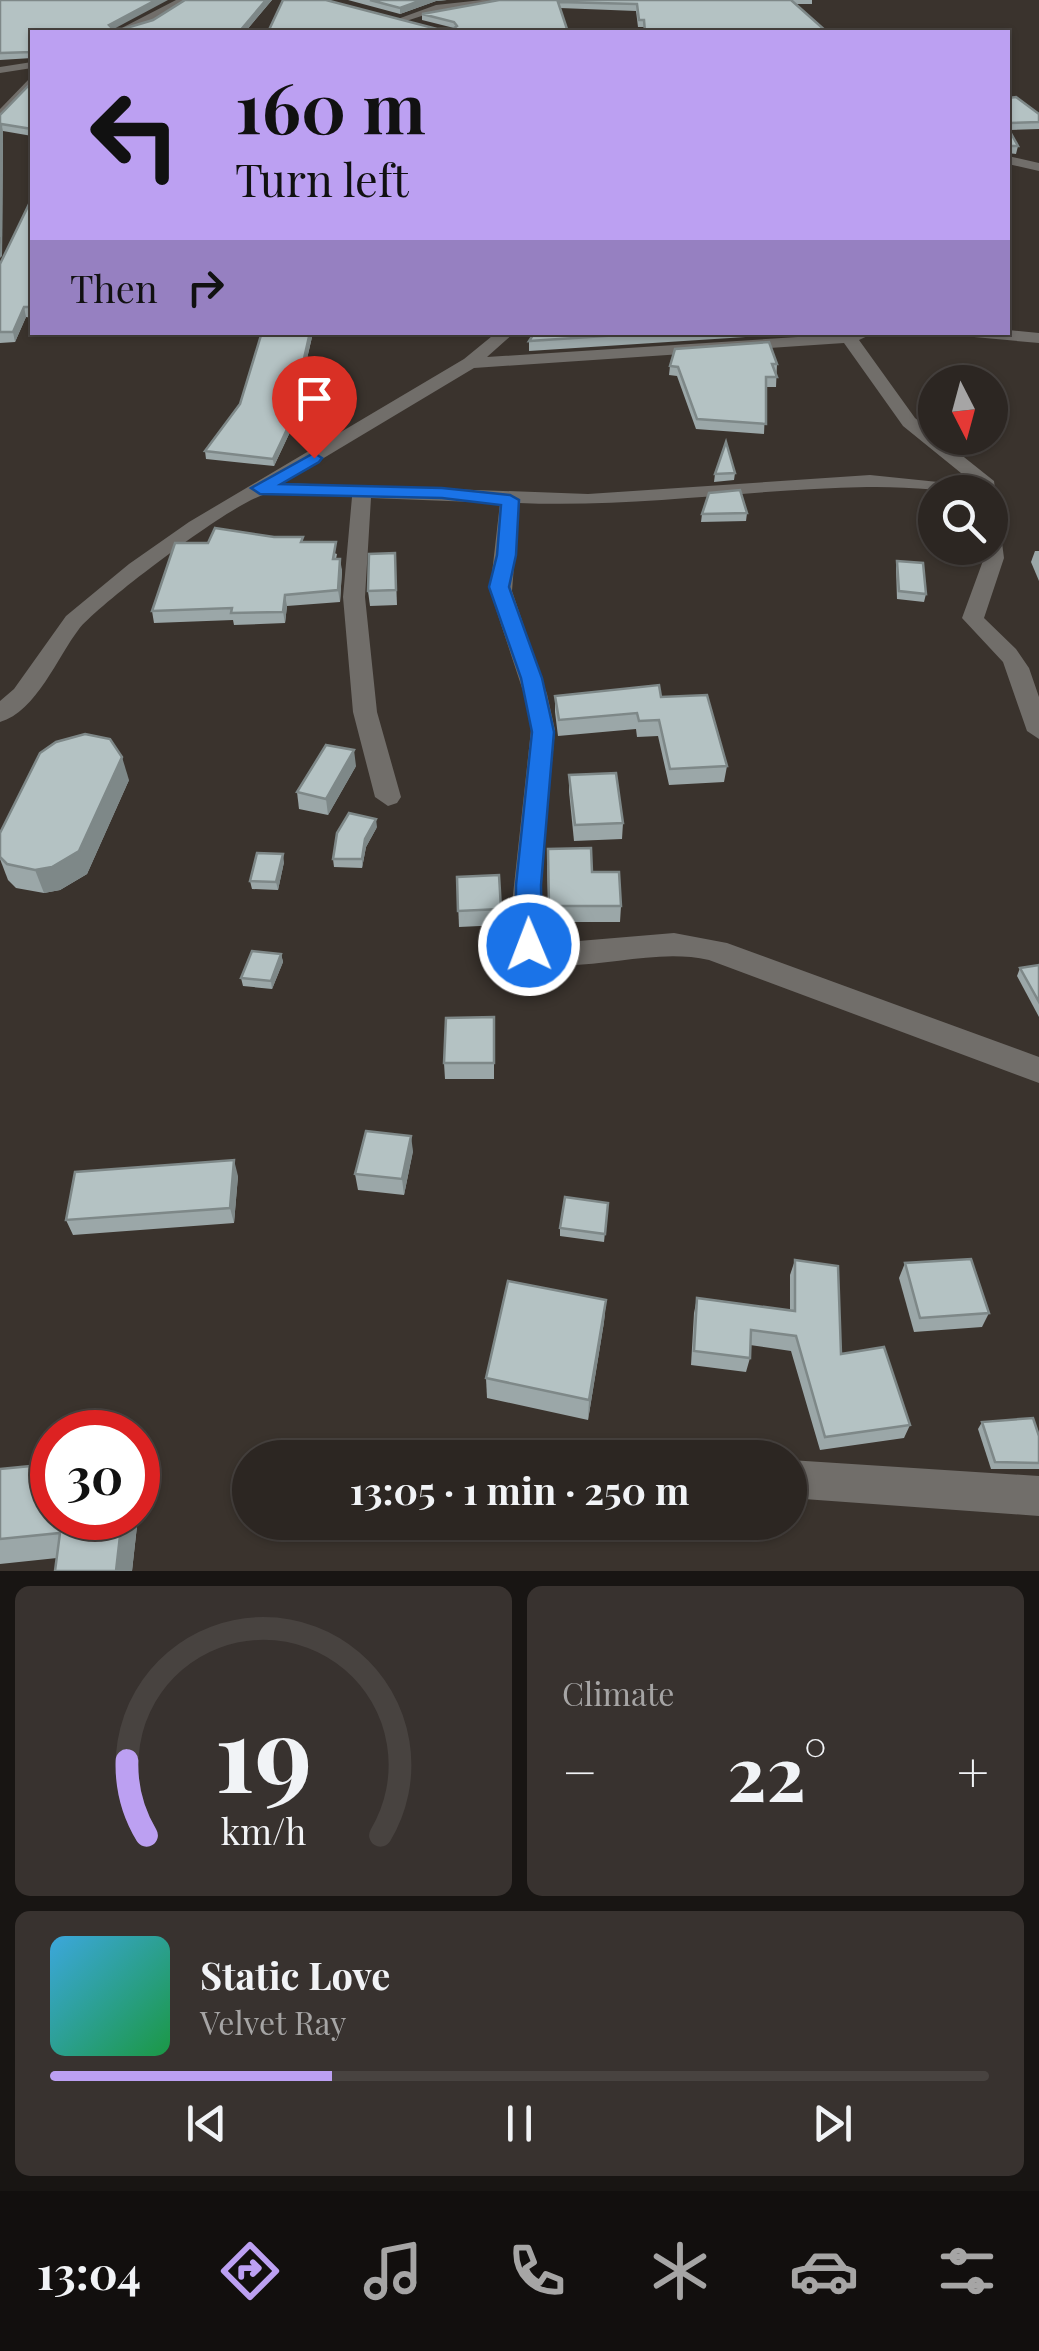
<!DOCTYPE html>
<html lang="en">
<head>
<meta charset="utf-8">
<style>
	body { margin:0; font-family:"Playfair Display",serif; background:#38322f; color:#f1f3f6; height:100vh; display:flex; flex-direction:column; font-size:38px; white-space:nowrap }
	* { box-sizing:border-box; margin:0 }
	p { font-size:32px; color:#a6a5a5 }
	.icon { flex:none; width:55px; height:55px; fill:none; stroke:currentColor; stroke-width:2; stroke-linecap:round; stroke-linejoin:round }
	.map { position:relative; height:1571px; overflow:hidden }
	.side { display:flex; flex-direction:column; gap:15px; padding:15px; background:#181513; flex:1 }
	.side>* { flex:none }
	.top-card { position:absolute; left:30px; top:30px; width:980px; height:305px; border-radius:0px; box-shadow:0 2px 8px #0004,0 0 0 2px #484340; background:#bca0f2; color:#111; overflow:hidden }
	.needle { width:65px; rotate:174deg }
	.tools { position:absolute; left:918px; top:365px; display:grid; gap:20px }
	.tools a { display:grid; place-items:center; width:90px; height:90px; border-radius:50%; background:#2c2622; box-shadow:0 2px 8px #0004,0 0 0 2px #484340; font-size:50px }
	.speed { position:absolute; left:30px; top:1410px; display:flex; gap:20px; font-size:50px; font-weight:700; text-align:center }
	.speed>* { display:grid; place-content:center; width:130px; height:130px; border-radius:50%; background:#2c2622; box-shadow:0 2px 8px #0004,0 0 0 2px #484340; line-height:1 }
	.speed .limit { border:15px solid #d22; background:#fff; color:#111 }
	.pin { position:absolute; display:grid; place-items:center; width:85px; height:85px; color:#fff; margin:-102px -42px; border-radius:50% 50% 50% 0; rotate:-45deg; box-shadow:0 0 10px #0007 }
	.pin .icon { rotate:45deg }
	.me { position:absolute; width:110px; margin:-55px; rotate:359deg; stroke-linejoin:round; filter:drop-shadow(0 0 8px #0008) }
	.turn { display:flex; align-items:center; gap:35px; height:210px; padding:0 40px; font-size:45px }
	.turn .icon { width:130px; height:130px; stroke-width:2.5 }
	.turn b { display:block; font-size:70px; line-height:85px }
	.then { display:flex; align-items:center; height:95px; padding:0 40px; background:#0003; gap:20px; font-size:38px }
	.big { font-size:75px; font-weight:700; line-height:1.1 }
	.side .tile { flex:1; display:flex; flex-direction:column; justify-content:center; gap:15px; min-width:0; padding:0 35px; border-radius:15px; background:#38322f }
	.side .dial { align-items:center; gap:0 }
	.dial svg { height:260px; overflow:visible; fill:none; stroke:#484340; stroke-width:7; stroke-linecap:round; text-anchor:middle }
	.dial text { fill:#f1f3f6; stroke:none }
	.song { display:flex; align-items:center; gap:30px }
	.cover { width:120px; height:120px; border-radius:15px; background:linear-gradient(135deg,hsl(200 70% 55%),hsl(140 70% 35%)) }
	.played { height:10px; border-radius:5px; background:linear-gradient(90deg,#bca0f2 30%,#484340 30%) }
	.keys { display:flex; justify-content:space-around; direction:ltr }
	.heat { display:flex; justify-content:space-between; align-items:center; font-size:55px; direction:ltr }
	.side .tiles { flex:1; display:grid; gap:15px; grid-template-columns:1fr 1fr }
	.tile:last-child { grid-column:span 2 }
	.trip { position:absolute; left:232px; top:1440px; width:575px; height:100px; border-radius:50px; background:#2c2622; box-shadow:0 2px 8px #0004,0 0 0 2px #484340; font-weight:700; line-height:100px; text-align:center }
	.dock { display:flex; height:160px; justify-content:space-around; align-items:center; background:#120f0e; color:#a6a5a5 }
	.dock .icon { width:70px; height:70px }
	.dock .active { color:#bca0f2 }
	.dock b { font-size:45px; color:#f1f3f6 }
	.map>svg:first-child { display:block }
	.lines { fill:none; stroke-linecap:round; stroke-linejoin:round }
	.minor { fill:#716e6a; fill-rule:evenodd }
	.tertiary { fill:#716e6a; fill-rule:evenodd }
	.wall { fill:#9ba7a8 }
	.shaded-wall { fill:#7e8888 }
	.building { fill:#b4c2c3; stroke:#7e8888; stroke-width:2.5 }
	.route { fill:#1a73e8; stroke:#114b97; stroke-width:2.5 }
</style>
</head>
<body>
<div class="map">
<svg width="1039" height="1571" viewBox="0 0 1039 1571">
	<rect width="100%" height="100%" fill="#3a332d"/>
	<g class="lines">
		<g class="minor">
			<path d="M176,0H188C167,16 140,34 114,32Z"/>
			<path d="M482,0H512L437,11L400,23L395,20L436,5Z"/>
			<path d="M32,62V68L0,73V67Z"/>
			<path d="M32,76V85L0,120V109Z"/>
			<path d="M1008,330L1039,333V343L974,337L966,332Z"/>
			<path d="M497,332H515L487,357L876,332L859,340L915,418L994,481L1004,558L984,618L1016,649L1029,668L1039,697V739L1027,731L1003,662L962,618L984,558L983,548H990V492C948,492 907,486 867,487C751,489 636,508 519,503L512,591L547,694L555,730L539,904L543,944L674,933L727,943L1039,1057V1083L709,960C646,946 582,978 521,959L512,930V904L531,730L524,694L490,591L500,503L371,498L365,597L377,712L401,797L397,803L388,806L375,797L353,712L343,597L352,497C325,496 294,491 267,494C238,498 100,603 79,629C58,656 36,712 0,722V701L14,689L66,616L129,564L189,522L464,359ZM844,343L903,426L977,486L870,475L588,494L282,483L474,368Z"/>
			<path d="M790,1460L1039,1476V1516L790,1498Z"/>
		</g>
		<path class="tertiary" d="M1008,156L1039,163V171L1008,164Z"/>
	</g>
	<g class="wall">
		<path d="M0,0L114,29H123L153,20L185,0H272L245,32H32V58L0,60Z"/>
		<path d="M348,0H447L436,1L400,14Z"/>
		<path d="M499,0H812V4H795L644,27H638L636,11L560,8L568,32H268L453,29L454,28L422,20V14Z"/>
		<path d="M32,82V136L3,131L2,256L1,115Z"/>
		<path d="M1008,98L1039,114V129L1009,130L1018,146L1016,154L1008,153Z"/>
		<path d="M32,198V318L26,317L15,342L0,343V264Z"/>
		<path d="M262,332H311L312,337L290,432L274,466L206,459L205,451L240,404Z"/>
		<path d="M534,332H761V336L529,351V341L535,335Z"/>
		<path d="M777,364L776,387H766L764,434L696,429L677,376L669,375L670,366Z"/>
		<path d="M735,473L734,480L714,482L715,474Z"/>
		<path d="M747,513L746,521L701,522L702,514Z"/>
		<path d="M274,537H303V542L337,554L336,559L342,570L340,602L287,606L285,623L234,625L233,620L154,623L152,611L208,543Z"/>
		<path d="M1035,551H1039V581L1031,562Z"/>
		<path d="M395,553L397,605L370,606L368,591Z"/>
		<path d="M897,561L926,594L924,602L897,599L896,568Z"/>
		<path d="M555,696L661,697L727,766L724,782L669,785L658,736L637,737L636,729L558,736L555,712Z"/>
		<path d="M356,766L328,815L299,809L297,792Z"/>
		<path d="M569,775L623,823L622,839L574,841L569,791Z"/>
		<path d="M129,780L87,874L60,890L44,893L16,888L8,880L0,859V833Z"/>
		<path d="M377,827L366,847L362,868L334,867L333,859Z"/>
		<path d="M284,862L278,890L252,889L250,881Z"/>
		<path d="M547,865L592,872L621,906L620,922H549Z"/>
		<path d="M457,877L501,909V925L459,927Z"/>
		<path d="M281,954L283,962L272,989L243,986L241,978Z"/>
		<path d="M1039,965V1017L1017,976L1020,968Z"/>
		<path d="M494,1017V1079H445L444,1063Z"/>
		<path d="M413,1151L404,1195L358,1190L355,1174Z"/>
		<path d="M238,1176L234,1223L73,1235L66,1220Z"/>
		<path d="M608,1203L604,1242L560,1236V1228Z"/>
		<path d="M795,1260L841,1354L910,1425L904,1438L820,1450L791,1351L750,1345V1358L746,1372L691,1365L694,1313L697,1298L790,1311V1275Z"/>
		<path d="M905,1263L989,1313L982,1327L914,1332L899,1278Z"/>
		<path d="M606,1300L604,1322L588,1420L487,1398L486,1378Z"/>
		<path d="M982,1422L1039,1436V1469H991L978,1429Z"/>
		<path d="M138,1461L143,1472L132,1571H55L57,1558L0,1564V1469L138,1518Z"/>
	</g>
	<g class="shaded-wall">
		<path d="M156,0H168L110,31L109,25Z"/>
		<path d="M266,0H272L245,32H239Z"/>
		<path d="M422,0H447L436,1L400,14V8Z"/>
		<path d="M1,124L3,131L2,256L0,258Z"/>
		<path d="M24,307L26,317L15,342L13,332Z"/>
		<path d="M310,332L312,337L290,432L274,466L273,459Z"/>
		<path d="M340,559L342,570L340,602L338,590Z"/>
		<path d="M285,595L287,606L285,623L283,612Z"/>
		<path d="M354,750L356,766L328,815L326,799Z"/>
		<path d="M122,757L129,780L87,874L60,890L44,893L35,870Z"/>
		<path d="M376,819L377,827L366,847L362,868V859L365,839Z"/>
		<path d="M283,854L284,862L278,890L276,882Z"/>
		<path d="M281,954L283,962L272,989L271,981Z"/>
		<path d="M411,1136L413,1151L404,1195L402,1179Z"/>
		<path d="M234,1160L238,1176L234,1223L230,1208Z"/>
		<path d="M606,1300L604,1322L588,1420L589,1400Z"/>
		<path d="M138,1461L143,1472L132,1571H116L122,1518H138Z"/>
	</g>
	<g class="building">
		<path d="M0,0H156L109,25L113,29H123L153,20L185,0H266L239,32H32V52L0,53Z"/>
		<path d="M283,0H326L437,29H453L457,26L454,22L422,14L499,0H791L827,32H645L644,20H639L637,4L558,2L568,32H268Z"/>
		<path d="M370,0H422L400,8Z"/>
		<path d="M32,82V129L1,124L0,237V115Z"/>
		<path d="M1016,97L1039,114V122L1008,123V98Z"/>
		<path d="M1008,128L1018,146H1008Z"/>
		<path d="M32,198V307H24L13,332H0V264Z"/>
		<path d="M262,332H310L289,425L273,459L205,451L240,404Z"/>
		<path d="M535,332H664L529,341Z"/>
		<path d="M769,342L777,364H772L777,377H766V424L697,419L678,367L670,366L675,349Z"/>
		<path d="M726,442L735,473L715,474Z"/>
		<path d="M740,490L747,513L702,514L709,493Z"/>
		<path d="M215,528L274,537H303L301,542H336L333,559H340L338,590L285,595L283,612L231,613L232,608L152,611L175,543H208Z"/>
		<path d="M395,553L396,590L368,591L369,554Z"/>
		<path d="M897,561L923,563L926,594L899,591Z"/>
		<path d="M659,685L661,697L707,695L727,766L670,769L659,720L639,721L637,713L559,720L555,696Z"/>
		<path d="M85,734L110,739L122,757L79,851L52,867L35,870L7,864L0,857V833L40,753L56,742Z"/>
		<path d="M326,745L354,750L326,799L297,792Z"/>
		<path d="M616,773L623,823L575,825L569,775Z"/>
		<path d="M349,813L376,819L365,839L362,859H333L337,833Z"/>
		<path d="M591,848L592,872H619L621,906H549L548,849Z"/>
		<path d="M257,853L283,854L276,882L250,881Z"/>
		<path d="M499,875L501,909L458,911L457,877Z"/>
		<path d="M252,951L281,954L271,981L241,978Z"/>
		<path d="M1039,965V1002L1020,968Z"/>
		<path d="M494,1017V1063H444L446,1018Z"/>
		<path d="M366,1131L411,1136L402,1179L355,1174Z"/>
		<path d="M234,1160L230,1208L66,1220L75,1172Z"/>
		<path d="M565,1197L608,1203L605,1234L560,1228Z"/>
		<path d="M971,1259L989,1313L920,1318L905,1263Z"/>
		<path d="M795,1260L838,1266L841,1354L884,1347L910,1425L825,1437L796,1336L751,1330L750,1358L694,1351L697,1298L795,1311Z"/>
		<path d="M508,1281L606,1300L589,1400L486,1378Z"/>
		<path d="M1033,1418L1039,1436V1463L995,1462L982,1422Z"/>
		<path d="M52,1464V1518H122L116,1571H55L60,1533L0,1539V1469Z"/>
	</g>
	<path class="route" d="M314,453L322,458L319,462L281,484L442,488L510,495L519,500L516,555L509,587L542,678L554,732L541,885L542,945L538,952H520L516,945V885L532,732L521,678L489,587L497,555L501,505L442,498L260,494L251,488Z"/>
</svg>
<div class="tools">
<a><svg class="needle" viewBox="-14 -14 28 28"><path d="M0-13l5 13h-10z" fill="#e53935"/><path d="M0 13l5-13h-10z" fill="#a6a5a5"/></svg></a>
<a><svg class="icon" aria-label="search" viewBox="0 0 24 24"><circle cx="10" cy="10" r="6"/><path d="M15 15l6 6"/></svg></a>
</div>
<div class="speed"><div class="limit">30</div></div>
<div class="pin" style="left:314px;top:458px;background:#d93025"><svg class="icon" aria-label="arrive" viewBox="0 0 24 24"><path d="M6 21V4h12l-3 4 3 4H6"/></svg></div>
<svg class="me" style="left:529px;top:945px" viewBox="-20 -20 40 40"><circle r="17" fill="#1a73e8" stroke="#fff" stroke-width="3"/><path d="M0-11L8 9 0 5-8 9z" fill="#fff"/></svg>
<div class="trip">13:05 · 1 min · 250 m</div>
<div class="top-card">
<div class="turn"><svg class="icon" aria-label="left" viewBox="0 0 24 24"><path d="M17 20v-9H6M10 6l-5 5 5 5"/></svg><div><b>160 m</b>Turn left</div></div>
<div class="then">Then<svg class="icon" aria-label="right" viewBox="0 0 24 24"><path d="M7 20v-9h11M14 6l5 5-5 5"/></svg></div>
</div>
</div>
<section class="side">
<div class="tiles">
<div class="tile dial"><svg viewBox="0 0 100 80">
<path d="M14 69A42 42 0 1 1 86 69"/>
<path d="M14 69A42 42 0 0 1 8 46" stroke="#bca0f2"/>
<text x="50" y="56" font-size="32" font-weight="700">19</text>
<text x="50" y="72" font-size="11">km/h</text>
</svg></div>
<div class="tile"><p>Climate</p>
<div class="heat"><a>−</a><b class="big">22°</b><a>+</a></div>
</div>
<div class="tile">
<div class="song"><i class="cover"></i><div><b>Static Love</b><p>Velvet Ray</p></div></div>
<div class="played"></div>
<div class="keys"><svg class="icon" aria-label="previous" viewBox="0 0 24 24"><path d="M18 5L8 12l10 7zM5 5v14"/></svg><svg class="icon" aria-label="pause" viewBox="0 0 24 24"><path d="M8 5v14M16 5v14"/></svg><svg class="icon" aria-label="next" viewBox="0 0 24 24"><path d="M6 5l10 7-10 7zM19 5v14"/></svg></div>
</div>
</div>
</section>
<nav class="dock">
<b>13:04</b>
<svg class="icon active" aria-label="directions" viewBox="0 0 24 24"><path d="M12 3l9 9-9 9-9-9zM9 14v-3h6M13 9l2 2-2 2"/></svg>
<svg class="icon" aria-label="music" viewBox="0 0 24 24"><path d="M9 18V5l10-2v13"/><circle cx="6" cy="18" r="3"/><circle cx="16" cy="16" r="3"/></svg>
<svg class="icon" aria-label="phone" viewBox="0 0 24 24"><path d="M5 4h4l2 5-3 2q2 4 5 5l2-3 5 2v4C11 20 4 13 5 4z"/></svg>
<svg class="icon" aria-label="climate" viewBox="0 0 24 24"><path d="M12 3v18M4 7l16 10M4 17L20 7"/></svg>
<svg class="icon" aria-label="car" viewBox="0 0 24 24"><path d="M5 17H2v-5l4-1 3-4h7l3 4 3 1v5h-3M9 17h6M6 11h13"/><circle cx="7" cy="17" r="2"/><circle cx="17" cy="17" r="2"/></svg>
<svg class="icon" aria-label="filters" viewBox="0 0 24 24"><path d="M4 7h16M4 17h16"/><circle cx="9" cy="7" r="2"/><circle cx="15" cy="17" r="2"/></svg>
</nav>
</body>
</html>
